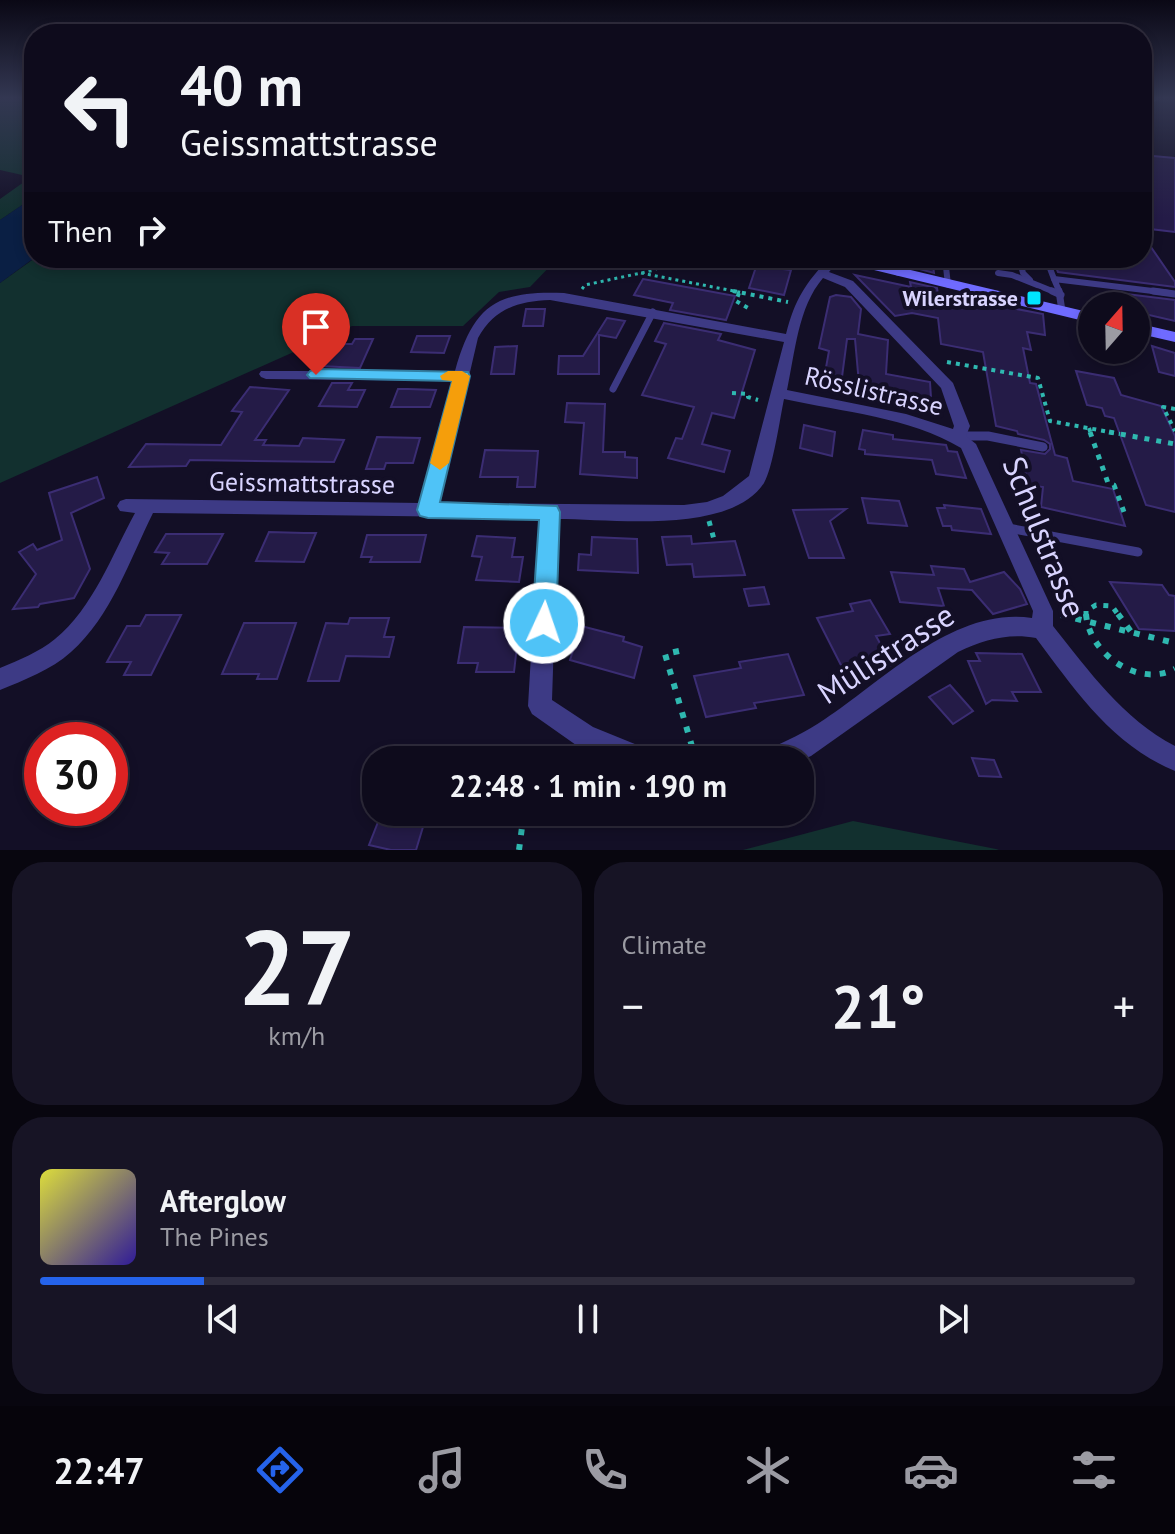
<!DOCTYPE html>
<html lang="en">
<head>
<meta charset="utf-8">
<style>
	body { margin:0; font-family:"PT Sans",sans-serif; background:#171425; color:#f1f3f6; height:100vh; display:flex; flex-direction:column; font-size:30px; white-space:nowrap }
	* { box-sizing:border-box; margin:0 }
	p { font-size:26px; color:#9b9ba3 }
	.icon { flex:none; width:44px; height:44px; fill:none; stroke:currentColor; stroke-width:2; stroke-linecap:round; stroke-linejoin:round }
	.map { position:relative; height:850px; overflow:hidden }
	.details { display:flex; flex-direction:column; gap:12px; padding:12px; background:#08060f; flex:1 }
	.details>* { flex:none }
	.banner { position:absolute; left:24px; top:24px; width:1128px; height:244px; border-radius:32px; box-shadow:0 4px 12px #0003,0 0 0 2px #2e2b3b; background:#0e0b1c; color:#f1f3f6; overflow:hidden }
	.needle { width:52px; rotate:20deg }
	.controls { position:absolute; left:1078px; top:292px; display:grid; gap:16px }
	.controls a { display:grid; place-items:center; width:72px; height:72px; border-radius:50%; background:#0e0b1c; box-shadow:0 4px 12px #0003,0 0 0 2px #2e2b3b; font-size:40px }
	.speed { position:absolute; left:24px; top:722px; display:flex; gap:16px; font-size:40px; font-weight:700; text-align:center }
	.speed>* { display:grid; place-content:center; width:104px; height:104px; border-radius:50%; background:#0e0b1c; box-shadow:0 4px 12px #0003,0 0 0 2px #2e2b3b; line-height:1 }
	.speed .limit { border:12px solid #d22; background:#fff; color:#111 }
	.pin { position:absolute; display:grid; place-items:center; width:68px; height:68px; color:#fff; margin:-82px -34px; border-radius:50% 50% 50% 0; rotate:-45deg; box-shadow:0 0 8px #0007 }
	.pin .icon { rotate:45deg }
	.me { position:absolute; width:88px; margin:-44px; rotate:3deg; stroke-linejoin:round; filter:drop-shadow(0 0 6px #0008) }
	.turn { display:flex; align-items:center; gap:28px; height:168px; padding:0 24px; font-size:36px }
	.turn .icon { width:104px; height:104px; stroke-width:2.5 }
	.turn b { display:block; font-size:56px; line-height:68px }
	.then { display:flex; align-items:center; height:76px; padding:0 24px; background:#0003; gap:16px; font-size:30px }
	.big { font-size:60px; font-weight:700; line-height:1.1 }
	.details .card { flex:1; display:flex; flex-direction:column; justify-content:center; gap:12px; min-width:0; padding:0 28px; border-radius:32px; background:#171425 }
	.details .dial { align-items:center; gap:0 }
	.dial b { font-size:104px; line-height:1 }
	.song { display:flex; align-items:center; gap:24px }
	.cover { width:96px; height:96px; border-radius:12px; background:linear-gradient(135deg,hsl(60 70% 55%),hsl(250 70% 35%)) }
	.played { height:8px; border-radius:4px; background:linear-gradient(90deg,#2563eb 15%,#2e2b3b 15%) }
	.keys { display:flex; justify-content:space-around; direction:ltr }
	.heat { display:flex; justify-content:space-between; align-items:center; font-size:44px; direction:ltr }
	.details .tiles { flex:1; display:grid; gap:12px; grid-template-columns:1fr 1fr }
	.card:last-child { grid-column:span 2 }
	.trip { position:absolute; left:362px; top:746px; width:452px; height:80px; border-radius:32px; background:#0e0b1c; box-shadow:0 4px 12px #0003,0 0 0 2px #2e2b3b; font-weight:700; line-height:80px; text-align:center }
	.dock { display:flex; height:128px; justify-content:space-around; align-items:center; background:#06040b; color:#9b9ba3 }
	.dock .icon { width:56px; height:56px }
	.dock .selected { color:#2563eb }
	.dock b { font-size:36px; color:#f1f3f6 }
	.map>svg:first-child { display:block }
	.green { fill:#12302f }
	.water { fill:#0a1f44 }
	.building { fill:#241b47; stroke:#3b2d73; stroke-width:2 }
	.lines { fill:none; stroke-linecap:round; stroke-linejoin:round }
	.path-far4 { stroke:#2fb8b0; stroke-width:2; stroke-dasharray:2 3; stroke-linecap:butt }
	.path-far3 { stroke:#2fb8b0; stroke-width:3; stroke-dasharray:3 4; stroke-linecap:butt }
	.path-far2 { stroke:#2fb8b0; stroke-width:4; stroke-dasharray:4 5; stroke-linecap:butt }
	.path-far1 { stroke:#2fb8b0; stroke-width:5; stroke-dasharray:5 7; stroke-linecap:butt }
	.path { stroke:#2fb8b0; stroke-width:6; stroke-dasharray:6 9; stroke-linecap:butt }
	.lane-far3 { stroke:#3d3a85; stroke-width:4 }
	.lane-far2 { stroke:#3d3a85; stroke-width:6 }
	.lane-far1 { stroke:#3d3a85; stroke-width:7 }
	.lane { stroke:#3d3a85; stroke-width:9 }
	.street { fill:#3d3a85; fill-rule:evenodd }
	.secondary { fill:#6f6bff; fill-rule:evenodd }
	.route { fill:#4fc3f7; stroke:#337fa1; stroke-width:2 }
	.slow { fill:#f59e0b }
	.poi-dot { fill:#00e5ff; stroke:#130f26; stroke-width:3 }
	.labels { text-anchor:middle; stroke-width:8; stroke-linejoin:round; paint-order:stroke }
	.far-poi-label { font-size:22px; font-weight:bold; fill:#d9d4ff; stroke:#130f26; text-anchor:end }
	.street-label { font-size:26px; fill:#d9d4ff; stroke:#130f26 }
	.near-street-label { font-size:32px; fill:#d9d4ff; stroke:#130f26 }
</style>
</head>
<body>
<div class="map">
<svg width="1175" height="850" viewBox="0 0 1175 850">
	<rect width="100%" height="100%" fill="#130f26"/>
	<g class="green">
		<path d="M0,99H34V197L0,220V199L31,177L0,170Z"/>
		<path d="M35,258H558L530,287L499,292L463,326H352L0,483V283Z"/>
		<path d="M853,821L996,849L999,850H743Z"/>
	</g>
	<path class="water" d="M34,197V258L0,283V220Z"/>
	<g class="building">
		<path d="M1142,155L1175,158V232L1142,228Z"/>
		<path d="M1142,234L1175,282V287L1058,272L1052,258H1142Z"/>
		<path d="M759,258H785L782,269L791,270L784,295L749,288Z"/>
		<path d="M907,258H932L934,273L908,266Z"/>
		<path d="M855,275L911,287L910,282L937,288L938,294L1043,314L1045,335L1027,332L1031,350L1023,348L1030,383L1036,384L1055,455L1067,458L1073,481L1113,489L1125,526L1041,507L1043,487L1028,485L1021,450L1045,454L1050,449V444L1044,440L1018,434L1017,431L996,426L983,352L941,344L938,318L912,313L895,316Z"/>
		<path d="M643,279L735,296L726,320L670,310L673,303L634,295Z"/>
		<path d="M1110,292L1175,300V321L1136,312V306H1115Z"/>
		<path d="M836,295L851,297L861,309L858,334L888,340L886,374L930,382L931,398L859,384L855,339H847L842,377L825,373L829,351L819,348L830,297Z"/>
		<path d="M526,309H545L543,326H523Z"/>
		<path d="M607,318L625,321L616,338L599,335V374H558L559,356H583Z"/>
		<path d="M664,323L721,334L718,340L755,350L734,418L712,413L702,444L730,451L724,472L668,458L676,438L682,439L694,407L642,395L666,344L655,341Z"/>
		<path d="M417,336H450L444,353L411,352Z"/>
		<path d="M355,339H373L360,368L320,366L332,344H352Z"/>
		<path d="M517,346L514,374H491L495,347Z"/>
		<path d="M1152,346L1175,353V376L1159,372Z"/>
		<path d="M1076,371L1114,378L1121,395L1161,406L1175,436V512L1146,505L1114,418L1105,416L1102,408L1087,405Z"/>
		<path d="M332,383H352L348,390H365L357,407L319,406Z"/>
		<path d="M250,387L289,390L255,440H266L263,445L299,446L303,438L344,440L334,462L190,460L186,466L129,467L146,444L221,445L242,412L232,411Z"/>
		<path d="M398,389H408L436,390L430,407H391Z"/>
		<path d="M567,403L605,404L603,452H625V457L637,458V478L580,474L584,423L565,422Z"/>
		<path d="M804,425L835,432L832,456L800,448Z"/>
		<path d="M863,430L893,435V439L946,445L948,451L957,452L966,478L936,474L932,460L865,454V450L859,449Z"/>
		<path d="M377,437L420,438L413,463H386L384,469H366Z"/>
		<path d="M485,450L538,451L535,487H517L518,477H480Z"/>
		<path d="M97,477L104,498L71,513L90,569L74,598L40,604L38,607L13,609L36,574L19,552L33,544L37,550L62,540L49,493Z"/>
		<path d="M862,498L899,501L907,526L868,523Z"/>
		<path d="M944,505L981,509L991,534L952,530L951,526H943L937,508H945Z"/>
		<path d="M846,509L830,521L844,558H809L793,510Z"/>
		<path d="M269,532L304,533H316L304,562L256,561Z"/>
		<path d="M166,534H223L207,564H162L169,553L155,552Z"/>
		<path d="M367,535H426L420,562H370L372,557H361Z"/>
		<path d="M477,536L515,538L512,557H523L519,582L476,580L482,557L472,556Z"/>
		<path d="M691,536L692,544L735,541L745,575L694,577L692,564L667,565L662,537Z"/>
		<path d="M592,537L637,539L638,573L578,570L579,554L591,555Z"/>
		<path d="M931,566L964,569L970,582L1004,572L1020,589L1027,604L993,614L972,590L938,588L944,606L900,602L891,572L934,575Z"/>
		<path d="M1110,582L1162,585L1169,595L1175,596V631L1139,629Z"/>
		<path d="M764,587L769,604L749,606L744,589Z"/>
		<path d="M870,600L890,634L876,636L892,665L846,675L817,618L853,611L850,604Z"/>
		<path d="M146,615H181L151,675H124L131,662H107L127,626H140Z"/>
		<path d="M350,618H389L384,637H394L389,657L346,656L339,681H308L326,623L348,624Z"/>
		<path d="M244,623H296L277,679H257L259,674H222Z"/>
		<path d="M581,626L624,637L623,641L642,647L634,678L570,660Z"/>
		<path d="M464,627L519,628L514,672H476L478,663H458Z"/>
		<path d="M976,653L1022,654L1041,692H1012L1017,701L992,700L986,704L968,661H980Z"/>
		<path d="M788,654L804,695L754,703L756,708L706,717L694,676L741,668L739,662Z"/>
		<path d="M950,685L973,711L953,724L929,697Z"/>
		<path d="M972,758L994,760L1001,777L979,776Z"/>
		<path d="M382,812H407L405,817L421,822L420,826L423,827L416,850H391L369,845Z"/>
	</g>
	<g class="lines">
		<path class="path-far4" d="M28,99L34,107"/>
		<g class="path-far3">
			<path d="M712,258L728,261L740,258"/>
			<path d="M957,258L992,263"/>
			<path d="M641,273L744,293"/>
			<path d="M582,289L585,285L655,270L662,258"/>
		</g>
		<g class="path-far2">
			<path d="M733,291L788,302"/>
			<path d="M739,293L736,301L748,308"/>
			<path d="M947,362L1038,378L1050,421L1120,434"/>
			<path d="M732,393L748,394V397L758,400"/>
			<path d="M1175,409L1163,407L1175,431"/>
			<path d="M1089,428L1091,434"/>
		</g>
		<g class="path-far1">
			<path d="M1090,432L1108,483L1114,485L1124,512"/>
			<path d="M1109,432L1175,444"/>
			<path d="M709,521L715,543"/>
			<path d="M1061,615L1064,616"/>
			<path d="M1086,616V611L1096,605L1112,606L1119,616"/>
		</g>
		<g class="path">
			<path d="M1086,614C1089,654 1138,688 1175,669"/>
			<path d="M1118,614L1132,633"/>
			<path d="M1061,615L1175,643"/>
			<path d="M679,651L665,654L696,760"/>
			<path d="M563,760L570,752"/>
			<path d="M423,823L432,825L479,812"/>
			<path d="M519,850L524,812"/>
		</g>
		<path class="lane-far3" d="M1147,106L1146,101L1156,99"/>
		<g class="lane-far2">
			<path d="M896,258L901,265L898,273"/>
			<path d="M945,258L948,285"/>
			<path d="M1019,258L1023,273L1030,280"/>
			<path d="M1046,258L1054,279"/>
			<path d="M998,273L1012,275L1057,293"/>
			<path d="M1060,293L1054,279L1169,293"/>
		</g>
		<g class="lane-far1">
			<path d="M1052,291L1061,295"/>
			<path d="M1059,291L1062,311"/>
			<path d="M1153,291L1175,294"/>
			<path d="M613,389L653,312"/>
		</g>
		<g class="lane">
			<path d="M958,436H988L1043,447"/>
			<path d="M1008,528L1138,552"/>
		</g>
		<path class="street" d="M829,258H841L829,272L853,281L953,383L970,426L966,436L976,444L1053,611V626C1089,671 1123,719 1175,746V771C1112,745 1075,690 1036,638C1007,633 984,640 958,652L811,756L800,761L761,760L764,751C785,742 806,732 825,719C884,680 955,606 1032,618L1033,611L961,448C909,417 843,412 784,399C780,418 773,468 764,483C730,535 612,519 558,519L552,700L593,727L652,751L655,760H613L576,745L532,714L528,706L539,518L153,513C130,559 111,617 71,652C51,670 24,680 0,690V668C19,660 39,652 55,639C93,608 112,555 135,513L120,511L117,506L120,501L126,499L421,503L453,381L266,379L261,377L259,374L261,371H455C473,306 496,290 564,293L786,334C795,299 805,284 829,258ZM823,278L845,287L941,388L954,426L953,429L906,414L787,390C795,353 798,307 823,278ZM550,300L784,342L749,476L723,496L707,502L684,505L439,503L478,338C494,309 518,301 550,300Z"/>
		<g class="secondary">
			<path d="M835,258H860L1092,313V323L837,261Z"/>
			<path d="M1136,323L1175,332V342L1136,333Z"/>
		</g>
	</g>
	<linearGradient id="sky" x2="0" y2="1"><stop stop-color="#0a0815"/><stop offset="0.45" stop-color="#333752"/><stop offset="1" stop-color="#333752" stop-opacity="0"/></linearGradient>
	<rect width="1175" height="218" fill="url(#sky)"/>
	<path class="route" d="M316,369L468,372L470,376L440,502L557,506L560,512L556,623L553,630L544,634L536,630L532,623L539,520L428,518L420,516L417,510L452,381L310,378L307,375L310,371Z"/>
	<path class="slow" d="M462,371L470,376L449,463L440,470L430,463L452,381L442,380L440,376L448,371Z"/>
	<rect class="poi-dot" x="1026" y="290" width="16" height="16" rx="4"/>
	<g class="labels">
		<g class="far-poi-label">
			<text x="1018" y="306">Wilerstrasse</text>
		</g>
		<g class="street-label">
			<text transform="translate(874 391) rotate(13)" y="9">Rösslistrasse</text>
			<text transform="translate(302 483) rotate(1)" y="9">Geissmattstrasse</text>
		</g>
		<g class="near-street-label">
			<text transform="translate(1044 537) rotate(68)" y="11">Schulstrasse</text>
			<text transform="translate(886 654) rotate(-33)" y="11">Mülistrasse</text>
		</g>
	</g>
</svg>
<div class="controls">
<a><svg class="needle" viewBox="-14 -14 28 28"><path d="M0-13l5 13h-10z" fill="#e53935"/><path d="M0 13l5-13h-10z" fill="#9b9ba3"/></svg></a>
</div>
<div class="speed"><div class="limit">30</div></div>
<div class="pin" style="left:316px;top:375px;background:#d93025"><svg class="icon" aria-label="arrive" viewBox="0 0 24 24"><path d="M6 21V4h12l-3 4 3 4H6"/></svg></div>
<svg class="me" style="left:544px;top:623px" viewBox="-20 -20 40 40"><circle r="17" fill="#4fc3f7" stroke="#fff" stroke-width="3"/><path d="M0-11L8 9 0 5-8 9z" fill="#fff"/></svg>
<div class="trip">22:48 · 1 min · 190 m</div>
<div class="banner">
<div class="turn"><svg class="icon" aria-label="left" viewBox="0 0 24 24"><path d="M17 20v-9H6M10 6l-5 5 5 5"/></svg><div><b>40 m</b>Geissmattstrasse</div></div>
<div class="then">Then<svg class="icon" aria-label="right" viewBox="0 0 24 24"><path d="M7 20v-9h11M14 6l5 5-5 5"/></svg></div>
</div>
</div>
<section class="details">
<div class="tiles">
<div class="card dial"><b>27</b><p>km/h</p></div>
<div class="card"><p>Climate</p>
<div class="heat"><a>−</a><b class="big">21°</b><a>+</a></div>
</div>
<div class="card">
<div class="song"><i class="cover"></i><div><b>Afterglow</b><p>The Pines</p></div></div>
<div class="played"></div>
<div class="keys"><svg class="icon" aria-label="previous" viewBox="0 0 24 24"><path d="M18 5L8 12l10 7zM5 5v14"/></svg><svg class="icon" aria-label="pause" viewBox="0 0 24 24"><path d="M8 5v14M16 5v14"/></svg><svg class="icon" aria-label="next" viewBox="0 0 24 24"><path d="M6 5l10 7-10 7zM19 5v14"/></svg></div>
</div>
</div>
</section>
<nav class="dock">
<b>22:47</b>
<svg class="icon selected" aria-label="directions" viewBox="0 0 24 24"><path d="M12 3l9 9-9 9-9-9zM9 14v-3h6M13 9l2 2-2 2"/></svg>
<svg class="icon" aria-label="music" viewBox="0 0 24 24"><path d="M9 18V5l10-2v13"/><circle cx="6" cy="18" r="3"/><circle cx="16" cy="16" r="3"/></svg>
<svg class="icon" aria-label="phone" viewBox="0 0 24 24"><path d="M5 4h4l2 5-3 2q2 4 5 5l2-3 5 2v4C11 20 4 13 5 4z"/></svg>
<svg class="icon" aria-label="climate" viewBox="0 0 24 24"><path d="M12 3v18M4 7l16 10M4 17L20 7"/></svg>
<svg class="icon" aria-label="car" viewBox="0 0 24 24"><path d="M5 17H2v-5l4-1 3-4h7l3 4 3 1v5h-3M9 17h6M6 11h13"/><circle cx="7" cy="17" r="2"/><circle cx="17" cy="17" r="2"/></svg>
<svg class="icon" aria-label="filters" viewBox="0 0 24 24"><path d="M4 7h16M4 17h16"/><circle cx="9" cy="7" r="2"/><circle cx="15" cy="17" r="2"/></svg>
</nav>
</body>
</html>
